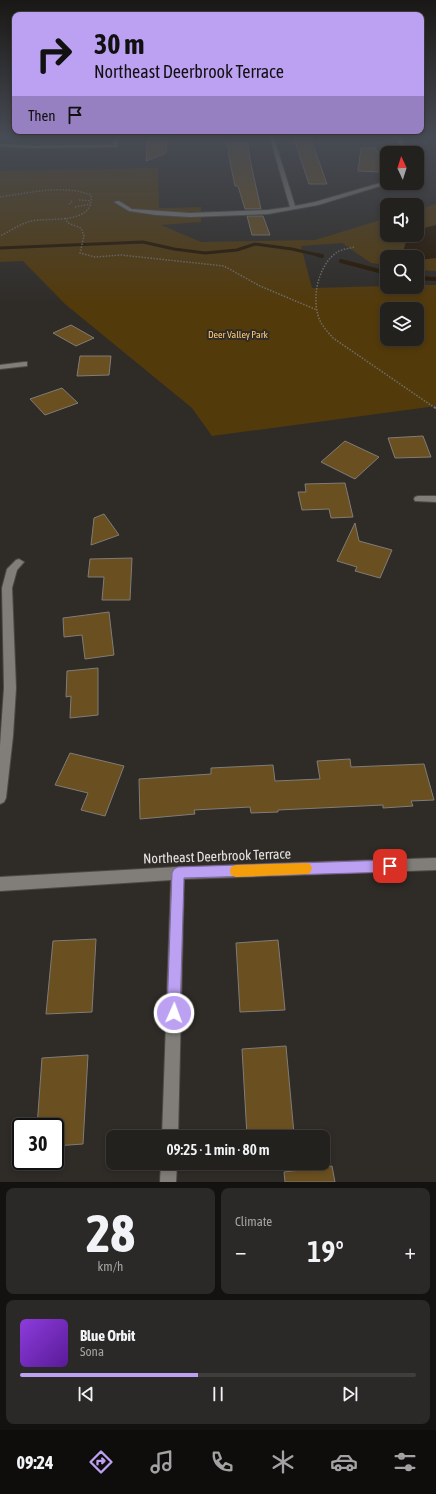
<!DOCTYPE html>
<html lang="en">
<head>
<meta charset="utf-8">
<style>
	body { margin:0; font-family:"Asap Condensed",sans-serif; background:#2b2927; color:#f1f3f6; height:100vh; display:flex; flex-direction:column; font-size:15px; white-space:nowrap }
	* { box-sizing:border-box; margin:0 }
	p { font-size:13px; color:#a3a3a4 }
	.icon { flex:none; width:22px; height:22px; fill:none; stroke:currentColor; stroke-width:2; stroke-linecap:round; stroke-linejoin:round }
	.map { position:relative; height:1182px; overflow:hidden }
	.drawer { display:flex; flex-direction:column; gap:6px; padding:6px; background:#131210; flex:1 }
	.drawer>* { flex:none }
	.hud { position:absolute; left:12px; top:12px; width:412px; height:122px; border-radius:8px; box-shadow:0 2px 6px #0003,0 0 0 1px #403e3c; background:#bca0f2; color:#111; overflow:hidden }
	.needle { width:26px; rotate:356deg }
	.fabs { position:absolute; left:380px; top:146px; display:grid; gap:8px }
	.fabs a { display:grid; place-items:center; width:44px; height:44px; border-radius:8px; background:#23211e; box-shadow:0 2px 6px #0003,0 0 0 1px #403e3c; font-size:20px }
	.speed { position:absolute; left:12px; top:1118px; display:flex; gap:8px; font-size:20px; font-weight:700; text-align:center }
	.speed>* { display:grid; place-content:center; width:52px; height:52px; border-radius:50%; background:#23211e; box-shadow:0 2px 6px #0003,0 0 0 1px #403e3c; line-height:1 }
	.speed .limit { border:2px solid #111; border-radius:6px; background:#fff; color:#111 }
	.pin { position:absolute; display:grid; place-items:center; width:34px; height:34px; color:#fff; margin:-17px; border-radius:8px; box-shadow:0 2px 6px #0006 }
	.me { position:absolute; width:44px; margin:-22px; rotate:2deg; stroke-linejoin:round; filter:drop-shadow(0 0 3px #0008) }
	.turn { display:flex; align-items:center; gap:14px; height:84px; padding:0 16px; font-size:18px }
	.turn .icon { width:52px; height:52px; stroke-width:2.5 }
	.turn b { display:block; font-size:28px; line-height:34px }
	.then { display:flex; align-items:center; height:38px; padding:0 16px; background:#0003; gap:8px; font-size:15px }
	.big { font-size:30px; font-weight:600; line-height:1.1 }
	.drawer .tile { flex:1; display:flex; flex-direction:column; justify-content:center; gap:6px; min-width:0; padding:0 14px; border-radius:8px; background:#2b2927 }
	.drawer .dial { align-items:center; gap:0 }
	.dial b { font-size:52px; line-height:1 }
	.song { display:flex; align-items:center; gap:12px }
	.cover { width:48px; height:48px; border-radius:6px; background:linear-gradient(135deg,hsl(270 70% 55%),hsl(270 70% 35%)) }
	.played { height:4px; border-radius:2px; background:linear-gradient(90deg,#bca0f2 45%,#403e3c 45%) }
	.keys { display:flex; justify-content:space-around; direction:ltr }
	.heat { display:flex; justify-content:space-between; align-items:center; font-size:22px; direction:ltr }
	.drawer .tiles { flex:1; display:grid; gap:6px; grid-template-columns:1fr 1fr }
	.tile:last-child { grid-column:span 2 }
	.trip { position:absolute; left:106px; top:1130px; width:224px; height:40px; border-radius:8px; background:#23211e; box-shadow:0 2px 6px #0003,0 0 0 1px #403e3c; font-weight:600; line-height:40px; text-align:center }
	.tabs { display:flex; height:64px; justify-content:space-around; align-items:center; background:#0e0d0c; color:#a3a3a4 }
	.tabs .icon { width:28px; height:28px }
	.tabs .active { color:#bca0f2 }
	.tabs b { font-size:18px; color:#f1f3f6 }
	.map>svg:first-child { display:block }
	.green { fill:#533a0b; fill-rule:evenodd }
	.water { fill:#251500 }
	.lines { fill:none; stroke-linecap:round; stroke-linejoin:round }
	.stream-far1 { stroke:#251500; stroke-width:3 }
	.stream { stroke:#251500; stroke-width:4 }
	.building { fill:#6a4f20; stroke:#807c77 }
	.minor-casing { stroke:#4c4a47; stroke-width:2 }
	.path-far1 { stroke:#706e6a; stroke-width:1.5; stroke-dasharray:1.5 1.5; stroke-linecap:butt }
	.path { stroke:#706e6a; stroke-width:2; stroke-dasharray:2.5 2.5; stroke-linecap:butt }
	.minor { fill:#817e79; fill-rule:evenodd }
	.route { fill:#bca0f2; stroke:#7a689d }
	.slow { fill:#f59e0b }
	.labels { text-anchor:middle; stroke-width:4; stroke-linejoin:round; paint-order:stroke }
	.far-park-label { font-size:10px; fill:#ffc972; stroke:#2f2c28 }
	.near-street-label { font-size:14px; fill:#e4e2e0; stroke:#2f2c28 }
</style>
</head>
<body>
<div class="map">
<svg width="436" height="1182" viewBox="0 0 436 1182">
	<rect width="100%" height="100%" fill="#2f2c28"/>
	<path class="green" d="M158,168L159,208L201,207V222L161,225L201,242L315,240L387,218V235H417V210L436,204V271L417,270V257H387V265L371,263L342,243L301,246L312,288L387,286L417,287V285H436V406L212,436L192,408L65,304L23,261L0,262V171ZM387,309H417V339H387Z"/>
	<path class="water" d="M436,225V258L418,260L417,257H413L403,251L407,239L413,235H417V232L424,228Z"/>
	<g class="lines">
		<path class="stream-far1" d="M0,248L143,242L174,249L205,253L237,250L255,244L292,249L322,256"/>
		<g class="stream">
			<path d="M318,255L322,256"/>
			<path d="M341,261L387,273"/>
			<path d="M417,278L436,279"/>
		</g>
	</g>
	<g class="building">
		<path d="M148,138H167L166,153L146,161Z"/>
		<path d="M294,139H311L327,184H309Z"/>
		<path d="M228,144H248L250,160L261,209H245L238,186H235L229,157Z"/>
		<path d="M361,148H375L377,152H382L380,172L358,171Z"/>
		<path d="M247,216H263L270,235H252Z"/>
		<path d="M71,325L94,338L76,346L53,333Z"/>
		<path d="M80,356H111L109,375L77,376Z"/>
		<path d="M62,388L78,403L45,415L30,399Z"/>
		<path d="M423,436L431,457L395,458L388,438Z"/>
		<path d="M345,441L379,457L355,479L321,462Z"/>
		<path d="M345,483L353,517L331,518L329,509L302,510L298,492H306L305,484Z"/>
		<path d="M104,514L119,535L91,545L94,518Z"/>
		<path d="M355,523L359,541L392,550L380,578L355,571L357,567L337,561Z"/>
		<path d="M132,558L130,600H102L104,577H88L90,559Z"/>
		<path d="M109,612L114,655L85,659L82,635L64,637L63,618Z"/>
		<path d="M98,668V715L70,718L71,696L66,697L67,671Z"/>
		<path d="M70,753L124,766L105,816L81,810L88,793L55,785Z"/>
		<path d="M350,759L351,767L424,764L434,800L411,801L413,806L383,808V805L278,810V812L251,813L250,807L194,810L195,814L140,819L139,779L211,774V768L273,765L275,781L320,779L317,761Z"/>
		<path d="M96,939L92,1012L46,1014L53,941Z"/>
		<path d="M278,940L285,1010L240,1012L236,943Z"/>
		<path d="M286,1046L294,1134L247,1136L242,1049Z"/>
		<path d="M88,1055L83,1144L55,1146V1127H37L42,1058Z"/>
		<path d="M332,1166L335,1182H285L284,1172Z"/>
	</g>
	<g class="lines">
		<defs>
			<g id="minor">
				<path d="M114,138H118L117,147L30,148L0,146V144L30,146L113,145Z"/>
				<path d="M270,138H274L295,206L315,202L387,181V183H390L318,205L268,214L190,217L156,215L129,211L114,202L119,201L132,209L190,213L268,210L290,207Z"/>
				<path d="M396,138H401L408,153H404Z"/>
				<path d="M24,362H27V366L0,369V365Z"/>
				<path d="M418,496H436V502L415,501L414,499L415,497Z"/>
				<path d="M19,559L24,562L17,570L12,588L16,688L13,736L6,798L4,802L0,804V746L4,688L2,588L7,569L16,560Z"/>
				<path d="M436,858V870L184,879L178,1137H162L171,880L0,891V877L178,867Z"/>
				<path d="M161,1163H177L176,1182H160Z"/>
			</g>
		</defs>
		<use href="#minor" class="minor-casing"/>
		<g class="path-far1">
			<path d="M0,197C30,193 62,184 91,195C95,226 47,217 31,221C20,224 10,231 0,236"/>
			<path d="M79,200L91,201"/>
			<path d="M69,204L72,201"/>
			<path d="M75,207L90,204"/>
			<path d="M65,218L68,223L81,228L84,236L80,253L95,257L121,255L224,266L260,286L317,310"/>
			<path d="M354,247C348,249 341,249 336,253C319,265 312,295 318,315C320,324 327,331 333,338L435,408"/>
		</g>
		<path class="path" d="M434,407L436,408"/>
		<use href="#minor" class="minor"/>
	</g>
	<linearGradient id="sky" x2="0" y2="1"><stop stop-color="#1a1816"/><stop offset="0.45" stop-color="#474b53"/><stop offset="1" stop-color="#474b53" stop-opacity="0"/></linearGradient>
	<rect width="436" height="304" fill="url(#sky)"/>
	<path class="route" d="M390,860L395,862L397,866L395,870L390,872L184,878L180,1013L178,1018L174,1019L169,1018L167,1013L172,873L174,869L178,867Z"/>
	<path class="slow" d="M306,863L310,864L312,868L310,873L306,874L236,877L231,875L230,871L231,867L236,865Z"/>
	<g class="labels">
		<g class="far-park-label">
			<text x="238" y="338">Deer Valley Park</text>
		</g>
		<g class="near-street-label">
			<text transform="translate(217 856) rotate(-2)" y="5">Northeast Deerbrook Terrace</text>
		</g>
	</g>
</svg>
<div class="fabs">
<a><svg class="needle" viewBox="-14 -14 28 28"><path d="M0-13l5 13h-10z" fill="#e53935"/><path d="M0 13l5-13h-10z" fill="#a3a3a4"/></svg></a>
<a><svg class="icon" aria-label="sound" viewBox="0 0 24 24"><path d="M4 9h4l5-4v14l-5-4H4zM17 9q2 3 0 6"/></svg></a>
<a><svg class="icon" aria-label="search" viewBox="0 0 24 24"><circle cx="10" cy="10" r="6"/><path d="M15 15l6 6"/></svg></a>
<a><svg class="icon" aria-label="layers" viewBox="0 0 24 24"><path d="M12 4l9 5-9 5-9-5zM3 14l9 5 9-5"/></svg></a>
</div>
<div class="speed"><div class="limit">30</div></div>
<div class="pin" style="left:390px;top:866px;background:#d93025"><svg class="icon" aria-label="arrive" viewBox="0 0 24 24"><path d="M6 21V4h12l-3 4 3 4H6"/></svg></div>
<svg class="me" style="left:174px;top:1013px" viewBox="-20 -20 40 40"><circle r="17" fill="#bca0f2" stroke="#fff" stroke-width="3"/><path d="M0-11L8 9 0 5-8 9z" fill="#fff"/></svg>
<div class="trip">09:25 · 1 min · 80 m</div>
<div class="hud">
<div class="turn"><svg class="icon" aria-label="right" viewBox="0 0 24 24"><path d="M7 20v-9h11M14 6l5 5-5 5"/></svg><div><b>30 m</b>Northeast Deerbrook Terrace</div></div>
<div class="then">Then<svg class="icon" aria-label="arrive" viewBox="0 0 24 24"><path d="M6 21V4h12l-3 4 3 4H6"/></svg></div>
</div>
</div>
<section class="drawer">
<div class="tiles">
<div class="tile dial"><b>28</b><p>km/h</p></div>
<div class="tile"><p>Climate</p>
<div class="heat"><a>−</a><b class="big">19°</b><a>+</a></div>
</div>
<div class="tile">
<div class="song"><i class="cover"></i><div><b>Blue Orbit</b><p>Sona</p></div></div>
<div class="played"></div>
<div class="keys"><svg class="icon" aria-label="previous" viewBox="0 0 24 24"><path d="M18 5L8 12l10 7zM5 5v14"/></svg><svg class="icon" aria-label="pause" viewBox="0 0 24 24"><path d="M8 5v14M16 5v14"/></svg><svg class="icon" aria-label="next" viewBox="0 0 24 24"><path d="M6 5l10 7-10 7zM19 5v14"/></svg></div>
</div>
</div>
</section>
<nav class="tabs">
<b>09:24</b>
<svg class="icon active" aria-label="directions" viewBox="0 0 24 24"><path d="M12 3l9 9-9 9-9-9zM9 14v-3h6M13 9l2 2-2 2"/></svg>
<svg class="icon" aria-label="music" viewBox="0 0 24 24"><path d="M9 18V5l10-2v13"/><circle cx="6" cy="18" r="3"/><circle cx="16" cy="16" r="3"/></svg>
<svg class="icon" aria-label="phone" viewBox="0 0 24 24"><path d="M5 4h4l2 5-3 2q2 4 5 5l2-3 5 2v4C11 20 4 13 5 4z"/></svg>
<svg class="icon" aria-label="climate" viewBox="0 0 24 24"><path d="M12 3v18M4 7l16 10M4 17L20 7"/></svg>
<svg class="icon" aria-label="car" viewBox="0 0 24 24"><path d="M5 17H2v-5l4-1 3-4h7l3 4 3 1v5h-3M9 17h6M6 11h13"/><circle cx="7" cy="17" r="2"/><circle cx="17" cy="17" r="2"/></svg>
<svg class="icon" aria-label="filters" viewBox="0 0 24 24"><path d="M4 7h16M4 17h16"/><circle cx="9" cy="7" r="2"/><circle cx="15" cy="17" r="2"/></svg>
</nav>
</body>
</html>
